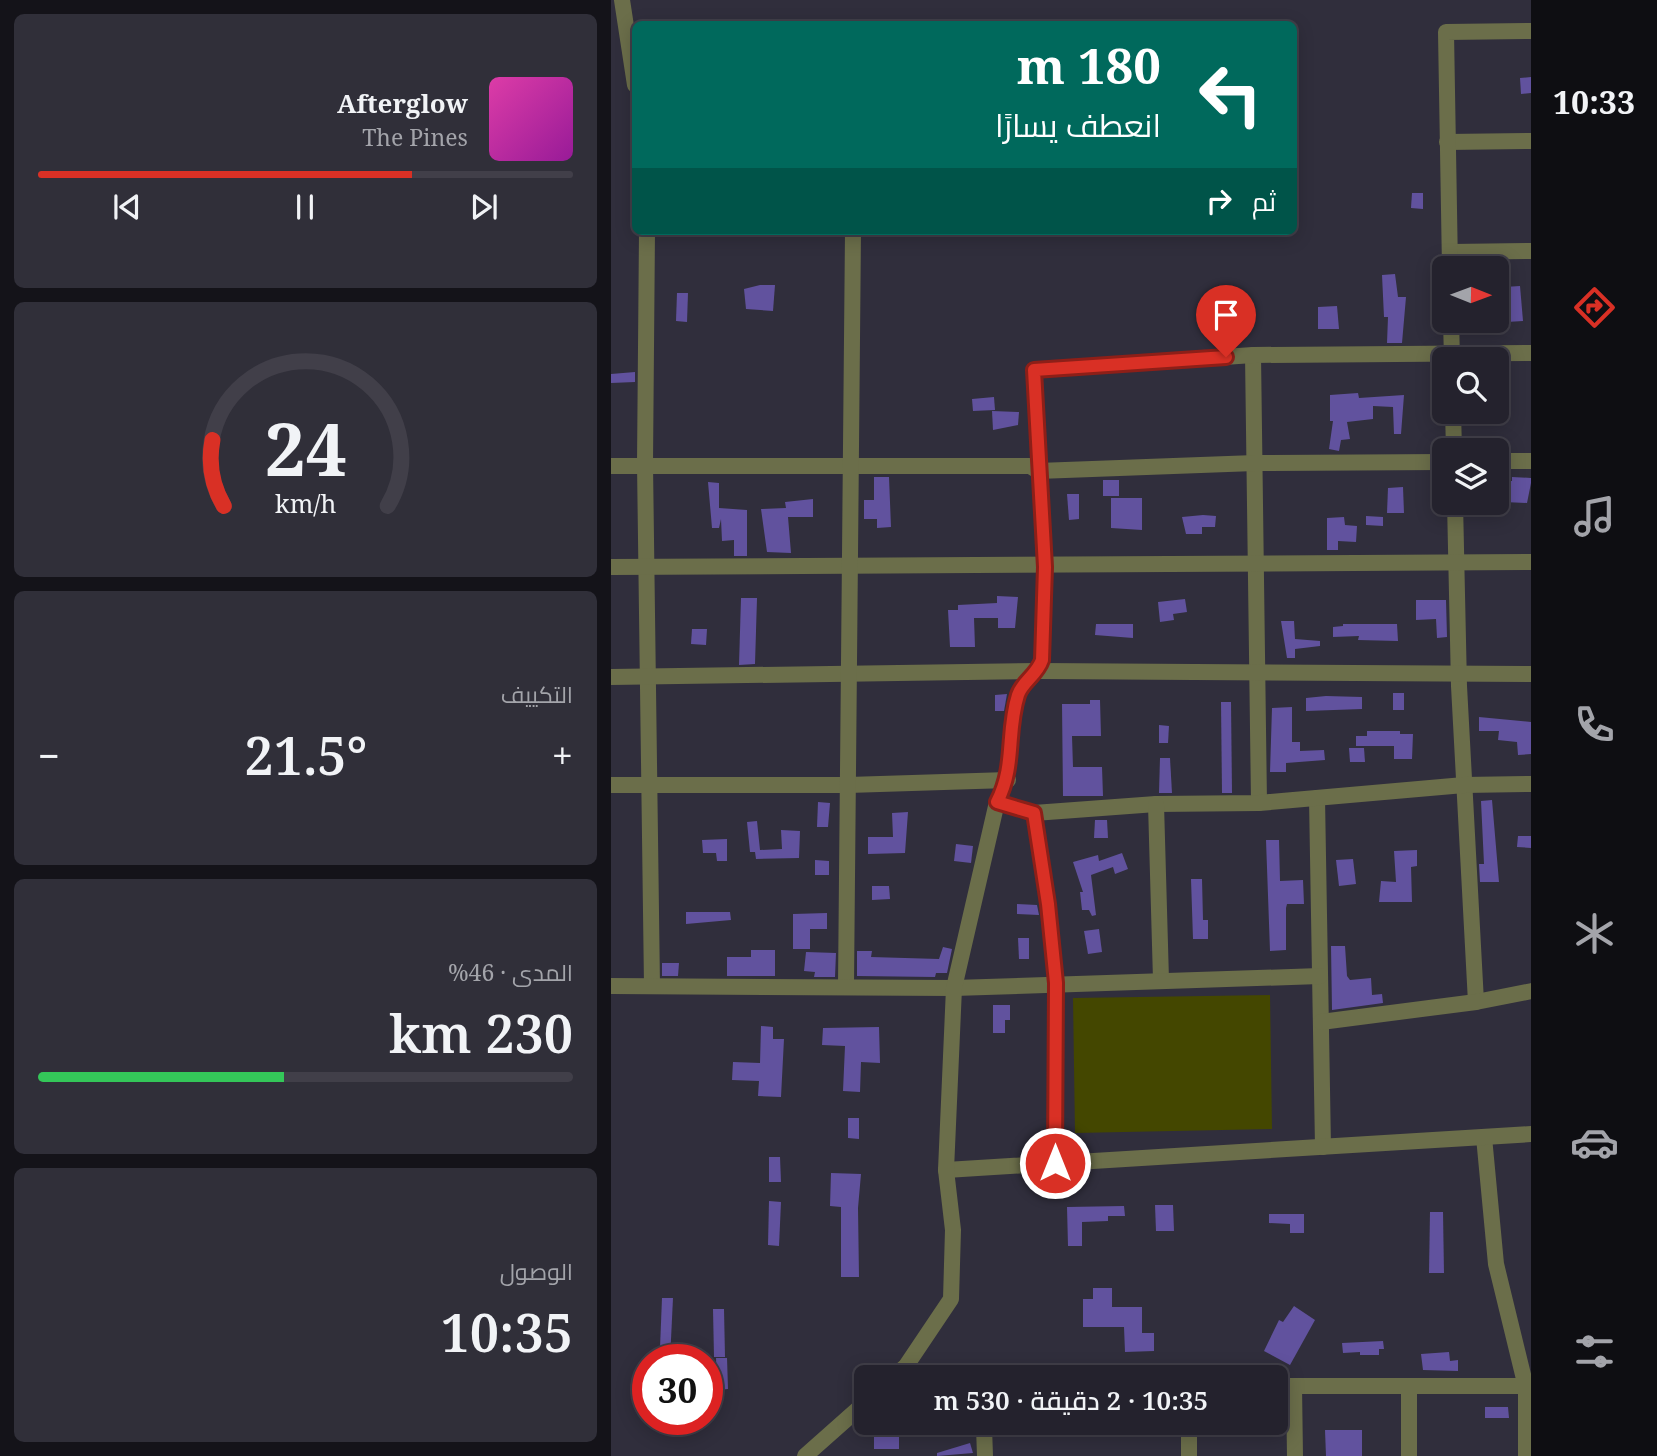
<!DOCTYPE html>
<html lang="ar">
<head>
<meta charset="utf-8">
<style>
	body { margin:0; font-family:"Noto Serif",Cairo,serif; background:#302f39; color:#f1f3f6; direction:rtl; height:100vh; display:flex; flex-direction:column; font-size:26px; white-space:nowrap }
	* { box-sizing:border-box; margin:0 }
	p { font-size:23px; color:#a3a4aa }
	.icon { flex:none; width:38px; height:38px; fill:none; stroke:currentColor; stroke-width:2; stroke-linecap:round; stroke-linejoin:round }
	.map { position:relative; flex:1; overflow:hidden; direction:ltr }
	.details { display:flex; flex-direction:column; gap:14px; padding:14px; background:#141319; width:611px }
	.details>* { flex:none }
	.hud { position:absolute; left:21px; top:21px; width:665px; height:214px; border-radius:10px; box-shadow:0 4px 18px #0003,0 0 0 2px #413f49; direction:rtl; background:#00695c; color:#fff; overflow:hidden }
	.needle { width:46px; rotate:91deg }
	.tools { position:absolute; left:821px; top:256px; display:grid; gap:14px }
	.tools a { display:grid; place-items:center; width:77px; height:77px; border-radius:10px; background:#24222d; box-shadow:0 4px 18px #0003,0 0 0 2px #413f49; font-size:35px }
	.speed { position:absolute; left:21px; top:1344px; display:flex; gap:14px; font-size:35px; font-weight:700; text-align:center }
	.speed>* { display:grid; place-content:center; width:91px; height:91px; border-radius:50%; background:#24222d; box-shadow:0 4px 18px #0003,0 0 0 2px #413f49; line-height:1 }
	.speed .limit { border:10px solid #d22; background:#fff; color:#111 }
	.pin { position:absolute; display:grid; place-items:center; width:60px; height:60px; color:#fff; margin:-72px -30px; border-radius:50% 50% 50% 0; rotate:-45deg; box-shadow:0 0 7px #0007 }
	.pin .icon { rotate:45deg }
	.me { position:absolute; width:77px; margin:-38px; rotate:0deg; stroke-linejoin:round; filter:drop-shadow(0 0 5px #0008) }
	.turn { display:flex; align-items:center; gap:24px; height:147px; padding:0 21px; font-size:32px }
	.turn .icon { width:91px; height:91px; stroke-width:2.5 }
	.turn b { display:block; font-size:49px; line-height:60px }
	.then { display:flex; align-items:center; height:66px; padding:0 21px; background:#0003; gap:14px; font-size:26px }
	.big { font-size:52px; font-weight:600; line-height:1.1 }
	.details .widget { flex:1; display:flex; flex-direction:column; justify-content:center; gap:10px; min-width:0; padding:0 24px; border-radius:10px; background:#302f39 }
	.details .dial { align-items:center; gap:0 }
	.dial svg { height:182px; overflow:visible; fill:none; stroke:#413f49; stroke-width:7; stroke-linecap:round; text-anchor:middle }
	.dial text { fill:#f1f3f6; stroke:none }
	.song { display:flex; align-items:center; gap:21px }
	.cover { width:84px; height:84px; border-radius:10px; background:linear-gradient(135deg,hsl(320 70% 55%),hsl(300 70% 35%)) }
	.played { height:7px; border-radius:4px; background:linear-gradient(90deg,#d93025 70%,#413f49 70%) }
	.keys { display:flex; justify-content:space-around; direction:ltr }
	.heat { display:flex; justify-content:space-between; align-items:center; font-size:38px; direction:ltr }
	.charge { height:10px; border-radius:5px; background:linear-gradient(90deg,#34c759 46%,#413f49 0) }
	.trip { position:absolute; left:243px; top:1365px; width:434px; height:70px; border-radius:10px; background:#24222d; box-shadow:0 4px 18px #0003,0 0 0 2px #413f49; font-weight:600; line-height:70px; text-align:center; direction:rtl }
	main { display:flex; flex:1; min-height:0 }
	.tab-bar { display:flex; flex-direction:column; width:126px; justify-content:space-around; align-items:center; background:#0e0e12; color:#a3a4aa }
	.tab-bar .icon { width:49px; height:49px }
	.tab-bar .current { color:#d93025 }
	.tab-bar b { font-size:32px; color:#f1f3f6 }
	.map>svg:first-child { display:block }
	.green { fill:#444700 }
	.building { fill:#61529e }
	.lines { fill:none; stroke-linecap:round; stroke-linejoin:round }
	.minor { stroke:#6b6e4a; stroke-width:16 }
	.route-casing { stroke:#8d1f18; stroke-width:18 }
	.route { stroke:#d93025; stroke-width:12 }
</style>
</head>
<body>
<main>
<nav class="tab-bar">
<b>10:33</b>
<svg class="icon current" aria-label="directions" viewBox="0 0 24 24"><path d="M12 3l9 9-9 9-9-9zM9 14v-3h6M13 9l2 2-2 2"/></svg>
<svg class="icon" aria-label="music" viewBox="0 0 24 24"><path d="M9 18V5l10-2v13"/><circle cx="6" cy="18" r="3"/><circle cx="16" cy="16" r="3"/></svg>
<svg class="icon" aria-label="phone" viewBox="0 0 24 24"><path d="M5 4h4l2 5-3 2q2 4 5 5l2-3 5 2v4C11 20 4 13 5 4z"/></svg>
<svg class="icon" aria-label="climate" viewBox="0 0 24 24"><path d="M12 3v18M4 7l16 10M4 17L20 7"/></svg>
<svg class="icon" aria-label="car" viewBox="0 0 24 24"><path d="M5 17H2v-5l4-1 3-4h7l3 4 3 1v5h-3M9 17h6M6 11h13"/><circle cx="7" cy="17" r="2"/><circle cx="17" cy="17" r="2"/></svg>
<svg class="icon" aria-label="filters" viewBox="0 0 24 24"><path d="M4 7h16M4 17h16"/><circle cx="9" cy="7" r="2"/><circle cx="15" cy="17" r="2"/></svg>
</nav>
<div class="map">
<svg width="921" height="1456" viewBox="0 0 921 1456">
	<rect width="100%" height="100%" fill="#302e3c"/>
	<path class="green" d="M659,995L661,1129L464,1133L462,998Z"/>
	<g class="building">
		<path d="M921,77V93L910,94L909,78Z"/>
		<path d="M801,193H812V209L800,208Z"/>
		<path d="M784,274L787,297H795L791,343H776L777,317H773L771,275Z"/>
		<path d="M149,285H164L162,311L135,309L133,289Z"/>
		<path d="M909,286L912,321L896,322L893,287Z"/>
		<path d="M66,293H77L76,322L65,321Z"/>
		<path d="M726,306L728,329H707V307Z"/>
		<path d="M24,372V382L0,383V374Z"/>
		<path d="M747,393L748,398L793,395L790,434H783L782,407L762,406V419L736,422L739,439L730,440L728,451L718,449L722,421H719V395Z"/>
		<path d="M383,397L384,410L362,411L361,399Z"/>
		<path d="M381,411L408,412L407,425L382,430Z"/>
		<path d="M263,477H278L280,527L266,528V519H253V500H263Z"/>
		<path d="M901,477L921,478L916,503L893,502V481H901Z"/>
		<rect x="492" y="480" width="16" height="16"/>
		<path d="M97,482L108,483V508L136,510V556H123V540L111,541L110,519L108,528H101Z"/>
		<path d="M792,487L793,513H776L777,488Z"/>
		<path d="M456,494H468V519L458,520Z"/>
		<path d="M500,498H531V530L500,528Z"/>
		<path d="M202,499V517H177L180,553L156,552L150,509L175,508L174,502Z"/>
		<path d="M592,515L605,516L604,527H591V534H575L571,517Z"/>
		<path d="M755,516L772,517V526L755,525Z"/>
		<path d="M733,517L734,525L746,526L745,542L727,541V550H716V518Z"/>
		<path d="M386,596L407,597L404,628H387V618H363L364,647H339L337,610H347V605L386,603Z"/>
		<path d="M130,598H146L144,664L128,665Z"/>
		<path d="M574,599L576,612L562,614L563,620L549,622L547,602Z"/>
		<path d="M805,600H835L836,637L826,638L825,619L805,620Z"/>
		<path d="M670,621H683L684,639L709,641V646L684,649V658H676Z"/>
		<path d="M485,624H522V638L484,635Z"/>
		<path d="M732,624H786L787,641L747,640L748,636L722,637V627L732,626Z"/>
		<path d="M81,629H96L95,645L80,644Z"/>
		<rect x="782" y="693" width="11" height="17"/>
		<path d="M396,694L393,711H384V695Z"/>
		<path d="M715,696L751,697V709L695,711V698Z"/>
		<path d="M479,700H489L490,736H461L462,767H491L492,796H452L451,704H479Z"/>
		<path d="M610,702H620L621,793H611Z"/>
		<path d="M681,707V742H689V751L713,750L714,760L675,763V772H659L661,708Z"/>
		<path d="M868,717L921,722V754L907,755L906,742L887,740L888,731H868Z"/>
		<path d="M548,725L558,726L557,743H548Z"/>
		<path d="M756,731H789V734H802L801,759H783V746H745V736H756Z"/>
		<path d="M738,748H753L754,762H739Z"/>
		<path d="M549,758H559L561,793H548Z"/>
		<path d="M881,800L888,882H869L868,864H873L870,801Z"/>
		<path d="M207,802L219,803L217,827H206Z"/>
		<path d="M297,812L294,853L257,854V837H282L281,813Z"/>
		<path d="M484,820H496L497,838H483Z"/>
		<path d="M146,821L149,850L171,849L170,830L189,831L188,858L145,859L144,852H139L136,822Z"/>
		<path d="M907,836H921V848L906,847Z"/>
		<path d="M116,839V861H106L105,853H92L91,840Z"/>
		<path d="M655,840H668L669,881L692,880L693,904H676L675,908V950L659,951Z"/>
		<path d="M345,844L362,846L360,863L343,861Z"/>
		<path d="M806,850V866L800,867L801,902H768L770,881L785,882L783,851Z"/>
		<path d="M511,853L517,869L504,874L502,867L480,875L485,915L481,916L478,910H471L469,892H472L462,862L487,855L488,861Z"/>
		<path d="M742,859L745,884L728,886L725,860Z"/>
		<path d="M204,860L218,861V875H204Z"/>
		<path d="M580,879H591L592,920H597V939H582Z"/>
		<path d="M261,886H278L279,899L261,900Z"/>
		<path d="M406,904L426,905L428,915L406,914Z"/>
		<path d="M75,912H119L120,920L75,924Z"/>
		<path d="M216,913V929H199V949H182V914Z"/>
		<path d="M488,929L491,952L477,954L473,931Z"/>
		<path d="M407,938H418V959H408Z"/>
		<path d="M720,946H734L736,976L739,980L760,978L761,995L771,994L772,1003L721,1010Z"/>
		<path d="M332,947L341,949L336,973H325L324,977L246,976V951H261L260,957L328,959Z"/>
		<path d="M140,950H164V976H116V957H140Z"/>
		<path d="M195,952L225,953L224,977H203L204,972L193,971Z"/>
		<path d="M51,963H68L67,976H51Z"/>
		<path d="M382,1005H399V1020H394V1033H382Z"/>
		<path d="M150,1026L162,1027V1039H173L170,1097L147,1096L148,1081L121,1080L122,1062L149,1063Z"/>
		<path d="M268,1027L269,1063L250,1062L249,1092L232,1091L234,1046L211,1045L212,1028Z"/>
		<path d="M237,1118H248V1139L237,1138Z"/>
		<path d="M158,1157H169L170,1182H158Z"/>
		<path d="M220,1173L250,1174L247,1208L248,1277H230V1207L219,1206Z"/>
		<path d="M158,1201L170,1202L168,1246L157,1245Z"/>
		<path d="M544,1205H562L563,1231H545Z"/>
		<path d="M513,1206L514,1216H497V1221L471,1222V1246H457L456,1207Z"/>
		<path d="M819,1212H832L833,1273H818Z"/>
		<path d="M658,1214H693V1233H679V1224L658,1223Z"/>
		<path d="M482,1288H501V1307H531V1333H543V1351L514,1352L513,1327H472V1299H482Z"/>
		<path d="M51,1298H62L59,1360H51L49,1348Z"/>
		<path d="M683,1306L704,1320L679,1365L653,1351L668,1320L672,1322Z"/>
		<path d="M102,1309H113L114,1357H103Z"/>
		<path d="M772,1341L773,1349H768V1355H749V1352L732,1353L731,1343Z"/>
		<path d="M838,1352L839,1361L847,1360V1371L812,1370L810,1354Z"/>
		<path d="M105,1358H116L117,1389L106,1390Z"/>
		<path d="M874,1407H897L898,1418H874Z"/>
		<rect x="263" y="1423" width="25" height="26"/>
		<path d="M714,1430H751V1456H715Z"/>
		<path d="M359,1443L362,1453L326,1456V1453Z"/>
	</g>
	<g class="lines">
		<g class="minor">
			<path d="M11,0L24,85"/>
			<path d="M836,142L921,141"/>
			<path d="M36,231L34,464L41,986"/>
			<path d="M839,252L921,251"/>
			<path d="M839,268L835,32L921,31"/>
			<path d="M840,320L841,359"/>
			<path d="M642,355L648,803"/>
			<path d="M842,411L843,450"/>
			<path d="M886,461H921"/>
			<path d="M0,466H419L427,471L644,463L833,462"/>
			<path d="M844,502L848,686L865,1002"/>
			<path d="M0,567L921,562"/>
			<path d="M0,677L428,671L921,674"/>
			<path d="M0,785H237L397,780"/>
			<path d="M706,798L712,1147"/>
			<path d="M386,802L423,813L545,804L648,803L853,785L921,784"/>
			<path d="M545,804L550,980"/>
			<path d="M423,813L437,904L445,983L444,1163"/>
			<path d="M235,985L242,231"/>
			<path d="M0,986L343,988L709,976"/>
			<path d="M710,1022L865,1002L921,991"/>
			<path d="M873,1137L885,1264L915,1387V1456"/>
			<path d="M335,1170L921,1134"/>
			<path d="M295,1366L311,1377"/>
			<path d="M282,1377L295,1366L340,1299L342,1230L335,1170L343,988L386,802C405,765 395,733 407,695C411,682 427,675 431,660L434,567L423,370L642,355L921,353"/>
			<path d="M665,1386H683"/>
			<path d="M798,1386V1456"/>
			<path d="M578,1423V1456"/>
			<path d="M373,1427L374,1456"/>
			<path d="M194,1456L256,1401"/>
			<path d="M684,1456L683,1386H921"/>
		</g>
	</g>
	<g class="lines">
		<defs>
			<path id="route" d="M444,1163L445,983L437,904L423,813L386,802C405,765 395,733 407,695C411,682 426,675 431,660L434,567L423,370L615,357"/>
		</defs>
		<use href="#route" class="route-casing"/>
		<use href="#route" class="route"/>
	</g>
</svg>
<div class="tools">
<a><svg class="needle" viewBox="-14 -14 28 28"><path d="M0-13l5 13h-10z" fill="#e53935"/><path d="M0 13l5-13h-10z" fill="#a3a4aa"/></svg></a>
<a><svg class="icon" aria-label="search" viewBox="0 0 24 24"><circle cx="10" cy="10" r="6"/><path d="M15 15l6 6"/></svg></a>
<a><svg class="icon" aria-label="layers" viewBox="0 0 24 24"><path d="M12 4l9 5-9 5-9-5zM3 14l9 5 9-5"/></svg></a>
</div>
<div class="speed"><div class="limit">30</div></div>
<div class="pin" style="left:615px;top:357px;background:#d93025"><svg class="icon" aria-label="arrive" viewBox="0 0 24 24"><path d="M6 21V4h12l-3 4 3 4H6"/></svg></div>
<svg class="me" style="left:444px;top:1163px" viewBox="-20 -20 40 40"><circle r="17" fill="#d93025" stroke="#fff" stroke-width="3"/><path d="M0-11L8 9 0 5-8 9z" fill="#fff"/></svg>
<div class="trip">10:35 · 2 دقيقة · 530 m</div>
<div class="hud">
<div class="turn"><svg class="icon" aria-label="left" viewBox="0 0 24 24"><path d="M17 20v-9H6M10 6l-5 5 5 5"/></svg><div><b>180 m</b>انعطف يسارًا</div></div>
<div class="then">ثم<svg class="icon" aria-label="right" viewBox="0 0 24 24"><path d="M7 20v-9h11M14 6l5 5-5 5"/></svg></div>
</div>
</div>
<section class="details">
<div class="widget">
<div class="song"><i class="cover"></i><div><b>Afterglow</b><p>The Pines</p></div></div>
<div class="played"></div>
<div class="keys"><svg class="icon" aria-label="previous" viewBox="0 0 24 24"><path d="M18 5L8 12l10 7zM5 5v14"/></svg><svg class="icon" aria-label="pause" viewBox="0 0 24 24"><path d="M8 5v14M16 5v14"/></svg><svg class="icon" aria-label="next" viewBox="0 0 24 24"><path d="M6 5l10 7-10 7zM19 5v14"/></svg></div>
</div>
<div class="widget dial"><svg viewBox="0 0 100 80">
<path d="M14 69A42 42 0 1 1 86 69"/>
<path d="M14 69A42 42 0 0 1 9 40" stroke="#d93025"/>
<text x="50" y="56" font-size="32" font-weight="700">24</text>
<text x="50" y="72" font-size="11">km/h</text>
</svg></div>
<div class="widget"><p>التكييف</p>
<div class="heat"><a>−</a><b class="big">21.5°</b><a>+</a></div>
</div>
<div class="widget"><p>المدى · 46%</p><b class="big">230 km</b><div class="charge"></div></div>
<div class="widget"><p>الوصول</p><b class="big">10:35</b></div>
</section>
</main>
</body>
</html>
